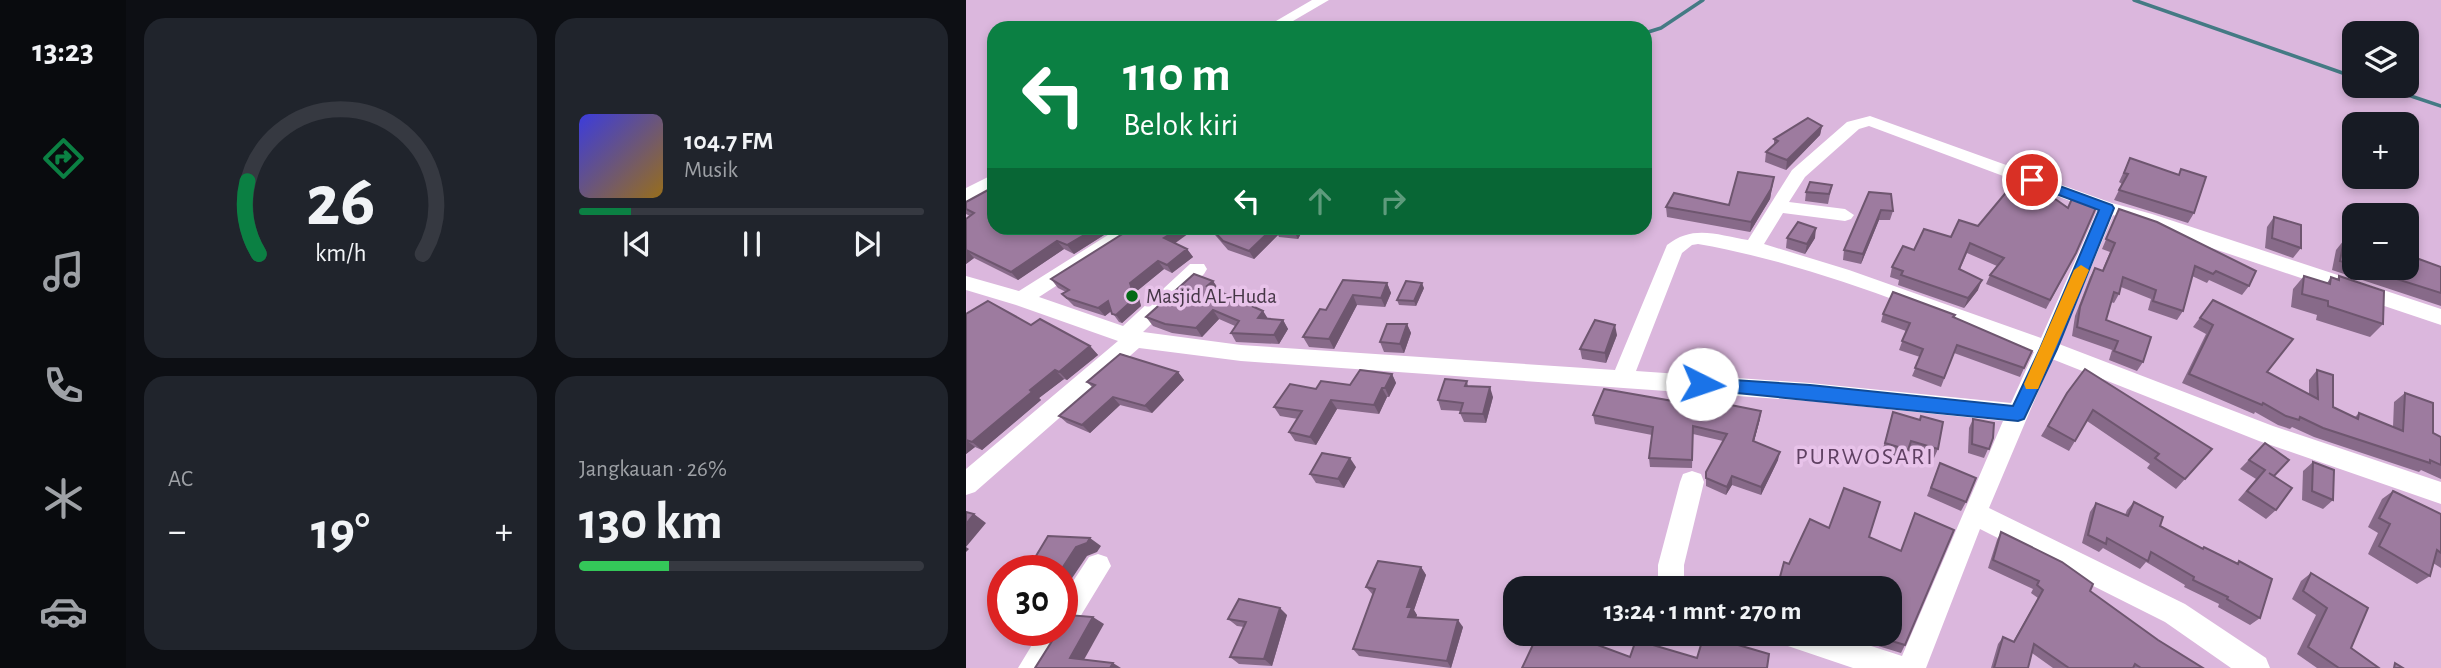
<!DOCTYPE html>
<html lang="id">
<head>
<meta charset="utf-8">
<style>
	body { margin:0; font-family:"Alegreya Sans",sans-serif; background:#20242c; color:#f1f3f6; height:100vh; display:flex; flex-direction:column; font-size:26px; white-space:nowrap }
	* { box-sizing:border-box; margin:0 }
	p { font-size:23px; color:#9ea1a6 }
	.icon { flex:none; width:38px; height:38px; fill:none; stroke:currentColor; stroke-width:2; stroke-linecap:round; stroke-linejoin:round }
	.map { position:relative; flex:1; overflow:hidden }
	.drawer { display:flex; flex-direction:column; gap:18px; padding:18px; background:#0d0f14; width:840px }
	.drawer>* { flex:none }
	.hud { position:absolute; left:21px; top:21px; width:665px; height:214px; border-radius:21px; box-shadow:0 4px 10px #0003; background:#0b8043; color:#fff; overflow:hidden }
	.fabs { position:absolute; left:1376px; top:21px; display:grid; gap:14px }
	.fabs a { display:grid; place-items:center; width:77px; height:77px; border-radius:14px; background:#171b24; box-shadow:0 4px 10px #0003; font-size:35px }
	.speed { position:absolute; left:21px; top:555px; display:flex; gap:14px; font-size:35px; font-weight:700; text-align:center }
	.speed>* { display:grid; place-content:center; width:91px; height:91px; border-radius:50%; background:#171b24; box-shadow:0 4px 10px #0003; line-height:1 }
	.speed .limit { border:10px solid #d22; background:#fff; color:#111 }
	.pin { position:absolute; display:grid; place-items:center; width:60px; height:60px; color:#fff; margin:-30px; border:4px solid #fff; border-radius:50%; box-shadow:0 2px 7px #0007 }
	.me { position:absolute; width:77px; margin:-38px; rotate:94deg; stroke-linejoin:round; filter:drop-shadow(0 0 5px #0008) }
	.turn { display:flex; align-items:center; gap:24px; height:147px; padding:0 21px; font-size:32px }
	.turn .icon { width:91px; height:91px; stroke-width:2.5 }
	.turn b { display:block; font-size:49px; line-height:60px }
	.lanes { display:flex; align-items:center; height:66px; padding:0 21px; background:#0003; justify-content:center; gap:35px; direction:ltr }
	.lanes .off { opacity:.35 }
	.big { font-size:52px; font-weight:700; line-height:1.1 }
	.drawer .card { flex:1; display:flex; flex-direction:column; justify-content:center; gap:10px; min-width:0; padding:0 24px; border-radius:21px; background:#20242c }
	.drawer .dial { align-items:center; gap:0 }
	.dial svg { height:182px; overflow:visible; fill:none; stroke:#363941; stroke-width:7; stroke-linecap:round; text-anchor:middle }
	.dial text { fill:#f1f3f6; stroke:none }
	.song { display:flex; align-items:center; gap:21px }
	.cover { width:84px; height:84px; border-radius:10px; background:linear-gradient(135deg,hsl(240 70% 55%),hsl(40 70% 35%)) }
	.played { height:7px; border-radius:4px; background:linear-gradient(90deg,#0b8043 15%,#363941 15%) }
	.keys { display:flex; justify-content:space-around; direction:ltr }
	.heat { display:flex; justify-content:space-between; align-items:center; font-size:38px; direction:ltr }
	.charge { height:10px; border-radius:5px; background:linear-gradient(90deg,#34c759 26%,#363941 0) }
	.drawer .tiles { flex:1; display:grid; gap:18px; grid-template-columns:repeat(2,1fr) }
	.trip { position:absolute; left:537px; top:576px; width:399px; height:70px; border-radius:21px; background:#171b24; box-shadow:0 4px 10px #0003; font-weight:700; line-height:70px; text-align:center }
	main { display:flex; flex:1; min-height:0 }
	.tabs { display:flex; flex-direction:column; width:126px; justify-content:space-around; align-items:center; background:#090b0e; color:#9ea1a6 }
	.tabs .icon { width:49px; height:49px }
	.tabs .selected { color:#0b8043 }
	.tabs b { font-size:32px; color:#f1f3f6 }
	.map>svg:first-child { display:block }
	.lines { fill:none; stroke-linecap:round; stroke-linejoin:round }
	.stream { stroke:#447a84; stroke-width:3.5 }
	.minor { fill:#fff; fill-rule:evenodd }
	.wall { fill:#876a89 }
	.shaded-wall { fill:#6e566f }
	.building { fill:#9d7b9f; stroke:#6e566f; stroke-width:2 }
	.route { fill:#1a73e8; stroke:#114b97; stroke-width:2 }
	.slow { fill:#f59e0b }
	.poi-dot { fill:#036a17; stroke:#e8c3ea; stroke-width:2.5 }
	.labels { text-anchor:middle; stroke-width:7; stroke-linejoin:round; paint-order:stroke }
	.poi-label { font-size:21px; fill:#443645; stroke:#e8c3ea; text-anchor:start }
	.quarter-label { font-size:24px; letter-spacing:2px; fill:#5f4062; stroke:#e8c3ea }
</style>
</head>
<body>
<main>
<nav class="tabs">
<b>13:23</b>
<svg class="icon selected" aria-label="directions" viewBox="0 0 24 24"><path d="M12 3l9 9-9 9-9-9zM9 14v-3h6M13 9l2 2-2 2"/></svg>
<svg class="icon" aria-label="music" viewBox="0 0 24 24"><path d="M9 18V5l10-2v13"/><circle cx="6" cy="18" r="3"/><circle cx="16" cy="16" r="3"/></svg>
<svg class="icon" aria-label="phone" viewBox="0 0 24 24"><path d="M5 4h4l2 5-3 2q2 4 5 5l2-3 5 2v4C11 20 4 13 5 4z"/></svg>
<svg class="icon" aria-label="climate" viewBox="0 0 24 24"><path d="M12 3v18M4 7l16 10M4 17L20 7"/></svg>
<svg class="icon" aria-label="car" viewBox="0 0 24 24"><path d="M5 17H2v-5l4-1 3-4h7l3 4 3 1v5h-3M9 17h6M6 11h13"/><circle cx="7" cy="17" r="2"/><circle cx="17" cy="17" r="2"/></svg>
</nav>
<section class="drawer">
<div class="tiles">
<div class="card dial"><svg viewBox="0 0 100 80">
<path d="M14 69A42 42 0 1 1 86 69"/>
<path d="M14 69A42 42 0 0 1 9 37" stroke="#0b8043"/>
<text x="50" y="56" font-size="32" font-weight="700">26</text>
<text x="50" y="72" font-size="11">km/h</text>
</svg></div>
<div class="card">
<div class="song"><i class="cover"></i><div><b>104.7 FM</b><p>Musik</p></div></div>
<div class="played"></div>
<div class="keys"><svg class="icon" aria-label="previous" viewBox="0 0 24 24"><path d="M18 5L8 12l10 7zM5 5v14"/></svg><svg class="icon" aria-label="pause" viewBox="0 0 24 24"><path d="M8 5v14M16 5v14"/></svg><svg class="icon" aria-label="next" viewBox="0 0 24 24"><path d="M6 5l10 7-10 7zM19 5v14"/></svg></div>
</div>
<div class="card"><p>AC</p>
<div class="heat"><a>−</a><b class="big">19°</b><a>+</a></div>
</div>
<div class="card"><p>Jangkauan · 26%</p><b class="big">130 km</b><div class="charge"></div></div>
</div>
</section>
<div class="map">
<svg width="1475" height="668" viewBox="0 0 1475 668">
	<rect width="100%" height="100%" fill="#dbb7dd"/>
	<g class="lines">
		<g class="stream">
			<path d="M1168,0L1388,77"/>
			<path d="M679,33L695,28L737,0"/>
			<path d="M1415,86L1475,106"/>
		</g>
		<g class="minor">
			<path d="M346,0H363L315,28H298Z"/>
			<path d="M904,116L1146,203L1186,214L1475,309V325L1147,215L1093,344L1307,426L1475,482V504L1293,441L1086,359L1023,508L1219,604L1300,658L1304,668H1265L1199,622L1014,529L960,668H887L816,644L812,634H868L936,656L1037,421L844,401L275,361L173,348L9,492L0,495V469L152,341L50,305L0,290V276L53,291L153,228H175L173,232L73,297L157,326L224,264H238L241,269L238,274L177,332L275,345L649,370L701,245C727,224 752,235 782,240L826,170L881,122ZM903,126L1131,211L1075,338L883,270L798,244L817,213L879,221L885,219L888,215L879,209L823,202L839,177L893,129ZM732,244C848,264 958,312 1068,352L1045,403L844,383L670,371L716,253L726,245Z"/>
			<path d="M28,174V187L0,202V188Z"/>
			<path d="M726,471L735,474L738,482L718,565V588H692V565L714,482L717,474Z"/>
			<path d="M132,554L141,557L145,566L83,668H52L75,630H96V598L123,557Z"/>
		</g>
	</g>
	<g class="wall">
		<path d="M856,126L854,135L820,170L799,162L800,152L808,145V139Z"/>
		<path d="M1164,158L1213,175L1215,169L1228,213L1222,223L1148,200L1156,184L1153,182Z"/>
		<path d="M808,177L804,199L784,232L701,217L700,207L763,205Z"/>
		<path d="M866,185L862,204L839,201L840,192Z"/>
		<path d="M903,192L927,211L924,220H913L895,264L877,260L878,250Z"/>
		<path d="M28,193L149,228L108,254L98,249L52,280L8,258L0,264L4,216L0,214V202Z"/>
		<path d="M1153,209L1283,286L1276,295L1243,280L1241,283L1226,276L1217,311L1211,320L1182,310L1185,299L1155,287L1153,294L1148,303L1145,302L1140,320L1177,362L1171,371L1143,360L1146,350L1106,336L1109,316L1124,277L1129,268L1136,271L1144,252L1136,249Z"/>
		<path d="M1308,217L1335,248L1327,258L1299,248L1301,227Z"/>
		<path d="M243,228H338L332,239L313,237L312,235L288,259L262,250Z"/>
		<path d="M985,237L1105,263L1080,309L1020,284L1024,275L1031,266L1001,253L994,269L1012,290L998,308L932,285L933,280L924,277L926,267L948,250Z"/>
		<path d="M821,238H849L839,254L820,248Z"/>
		<path d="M1378,240L1388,244V268H1440L1442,255L1475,267V306L1366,270L1370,250Z"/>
		<path d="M209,243L221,249L227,257L206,273L198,269L171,291L175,306L156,323L153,322L145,311L139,316L108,306L96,294L100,292L92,288L85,279Z"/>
		<path d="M1338,276L1361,283L1365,277L1371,279L1373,276L1417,324L1404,337L1350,320L1351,315L1325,307L1327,289Z"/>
		<path d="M377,280L421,283L425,293L419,307L391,305L368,349L343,347L337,337L360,310Z"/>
		<path d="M247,281L253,290L252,291L297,311L302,319L317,320L322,329L313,344L270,342L265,333L269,326L253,319L236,337L206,333L187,326L180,317Z"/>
		<path d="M458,288L450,306L433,305L431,300Z"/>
		<path d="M1247,300L1301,372L1343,394V380L1351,370L1367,407L1389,417L1393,413L1427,427L1428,402L1439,393L1467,433L1475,437V479L1455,470L1453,472L1348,437L1326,427L1324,429L1312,425L1289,412L1288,414L1216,383L1240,334L1227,327Z"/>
		<path d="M0,314L65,325L124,346L132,355L101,380L98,379L73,398L75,400L16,450L9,447L0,454Z"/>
		<path d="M917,314L988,318L1066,351L1054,377L988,353L975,387L946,376L954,357L933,350L940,331L915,322Z"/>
		<path d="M441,324L445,333L438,353L418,352L414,342Z"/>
		<path d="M651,335L640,363L616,359L614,349Z"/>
		<path d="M212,372L218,380L186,413L154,405L124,433L101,423L93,416L126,387L121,382Z"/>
		<path d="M426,374L430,383L423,397H421L413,414L371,409L350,445L329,441L323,432L332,419L314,416L308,407L350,389L384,385Z"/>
		<path d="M501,381L502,386L527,397L520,423L498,422L494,413L495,411L475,410L472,400Z"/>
		<path d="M1101,393L1246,449L1210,489L1181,468L1184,464L1121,421L1103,451L1075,436Z"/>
		<path d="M927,412L953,420L955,416L972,449L968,458L942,451L939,459L916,452Z"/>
		<path d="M627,415L794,419L788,441L812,460L795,495L766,485L760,495L740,486V472L757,441L727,434L726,468L684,467L683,458L686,435L629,424Z"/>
		<path d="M1007,419L1027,438L1018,458L1002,453L1003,428Z"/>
		<path d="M1299,443L1308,476L1310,510L1300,519L1272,500L1290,479L1274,469Z"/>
		<path d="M1347,462L1367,500L1357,509L1336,500L1337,471Z"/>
		<path d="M974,463L1000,502L995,511L961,496Z"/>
		<path d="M390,467L378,488L350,483L344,474Z"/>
		<path d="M1427,491L1475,514V568L1467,563L1464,576L1451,584L1402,554L1412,533L1402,527L1416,499Z"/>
		<path d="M1168,502L1194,526L1236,549L1238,547L1271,563L1273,561L1294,618L1284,625L1252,607L1253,604L1218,587L1219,585L1180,562L1174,569L1137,548L1133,552L1116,543L1124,512L1130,503L1159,515L1161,510Z"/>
		<path d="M863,528L903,537L939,645L935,653L873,634H924Z"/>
		<path d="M1035,532L1124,591L1192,640L1237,668H1087L1066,653L1062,668H1025L1032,644L1037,637L1047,642L1072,598L1065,593L1067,589L1022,568L1031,540Z"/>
		<path d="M455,567L460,575L448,610L451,615L450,617L497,627L485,668L393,656L387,649L407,595L400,587Z"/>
		<path d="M1345,573L1385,648L1413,668H1351L1331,654L1350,615L1326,599L1335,581Z"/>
		<path d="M321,615L306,666L273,664L264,657L278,627L271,626L262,619Z"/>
	</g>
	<g class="shaded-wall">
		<path d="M856,126L854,135L820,170L821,160Z"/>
		<path d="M808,177L804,199L784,232L785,222Z"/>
		<path d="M915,210L913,220L895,264L897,254Z"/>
		<path d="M130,228H149L108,254L101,245Z"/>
		<path d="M214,228H230L204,247L198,238Z"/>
		<path d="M307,228H319L309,229L312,235L288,259L283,251Z"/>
		<path d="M330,228H338L332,239L328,231Z"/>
		<path d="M850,228L849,238L839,254L841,244Z"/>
		<path d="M91,241L98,249L52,280L45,272Z"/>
		<path d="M0,249L8,258L0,264Z"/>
		<path d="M221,249L227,257L206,273L201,265Z"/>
		<path d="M192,261L198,269L171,291L175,306L156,323L150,315L164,283Z"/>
		<path d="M1016,280L1012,290L998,308L1002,298Z"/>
		<path d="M247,281L253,290L247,295L241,286Z"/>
		<path d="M421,283L425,293L419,307L415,298Z"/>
		<path d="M456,283L458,288L450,306L448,301Z"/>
		<path d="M387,295L391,305L368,349L363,339Z"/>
		<path d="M142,301L148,309L139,316L132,308Z"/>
		<path d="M247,310L253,319L236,337L230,328Z"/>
		<path d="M297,311L302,319L292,318Z"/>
		<path d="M317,320L322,329L313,344L308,335Z"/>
		<path d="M441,324L445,333L438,353L434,344Z"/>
		<path d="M649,325L651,335L640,363L639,353Z"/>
		<path d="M124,346L132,355L101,380L93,372Z"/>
		<path d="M89,370L98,379L73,398L75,400L16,450L6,442L64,390Z"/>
		<path d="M212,372L218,380L186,413L179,406Z"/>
		<path d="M426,374L430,383L423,397L419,388Z"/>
		<path d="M524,387L527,397L520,423L517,414Z"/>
		<path d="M416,388L421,397L413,414L408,405Z"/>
		<path d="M147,397L154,405L124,433L116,425Z"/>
		<path d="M365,400L371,409L350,445L344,437Z"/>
		<path d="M795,411L794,419L786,449L787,441Z"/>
		<path d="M0,440L9,447L0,454Z"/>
		<path d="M814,452L812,460L795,495V487Z"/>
		<path d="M384,458L390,467L378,488L372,479Z"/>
		<path d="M766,476V485L760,495L761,487Z"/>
		<path d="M8,514L20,523L0,547L3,549L0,552V524Z"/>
		<path d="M124,538L135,546L131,552L121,556L96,593V570H95L110,547Z"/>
		<path d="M455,567L460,575L448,610L451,615L448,624L442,617L441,607Z"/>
		<path d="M314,608L321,615L306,666L298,659Z"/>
		<path d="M127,617L138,624L115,665L104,658Z"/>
		<path d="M492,620L497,627L485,668L481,661Z"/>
		<path d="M147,663L155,668H144Z"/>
	</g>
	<g class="building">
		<path d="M842,118L856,126L821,160L800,152L812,141L808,139Z"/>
		<path d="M1164,158L1213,175L1215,169L1240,177L1228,213L1153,190L1162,174L1158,173Z"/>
		<path d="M772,172L808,177L805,189L785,222L700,207L708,193L763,205Z"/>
		<path d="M844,182L866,185L863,194L840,192Z"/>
		<path d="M1075,189L1102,208L1108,194L1132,203L1110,253L1084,300L1024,275L1038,258L1004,243L993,269L1016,280L1002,298L935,275L937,271L926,267L937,246L948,250L958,229L985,237L993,220L1012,226L1042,190L1059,197Z"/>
		<path d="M22,190L28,193V228H130L101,245L91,241L45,272L0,250V219L8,213L0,209V202Z"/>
		<path d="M903,192L925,194L927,211L915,210L897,254L878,250Z"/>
		<path d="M1153,209L1191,222L1290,271L1283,286L1250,271L1247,274L1229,266L1217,311L1187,301L1190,290L1157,277L1153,294L1148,292L1140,320L1185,337L1177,362L1148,351L1152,341L1111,327L1114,307L1129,268L1137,271L1149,243L1140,239Z"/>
		<path d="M1308,217L1335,225V248L1306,238Z"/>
		<path d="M832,222L850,228L841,244L821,238Z"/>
		<path d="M166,228H214L198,238L221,249L201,265L192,261L164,283L169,298L150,315L146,314L142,301L132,308L101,298L96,294L103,290L85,279Z"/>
		<path d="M245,228H307L283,251L257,241Z"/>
		<path d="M310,228H330L328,231L309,229Z"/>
		<path d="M1378,240L1388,244V265L1374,261Z"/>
		<path d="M1440,250L1443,251L1442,255L1475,267V293L1396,268H1440Z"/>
		<path d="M228,274L247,281L241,286L297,311L292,318L317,320L308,335L265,333L273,321L247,310L230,328L199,324L180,317Z"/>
		<path d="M1338,276L1364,284L1365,277L1373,280V276L1418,291L1417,324L1362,306V301L1336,294Z"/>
		<path d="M377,280L421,283L415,298L387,295L363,339L337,337L354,309L360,310Z"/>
		<path d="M440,281L456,283L448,301L431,300Z"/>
		<path d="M927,292L989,315L987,317L1066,351L1058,368L991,345L978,378L949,368L957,349L936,341L944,323L917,314Z"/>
		<path d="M1247,300L1327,339L1301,372L1352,399L1351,370L1367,375V407L1392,419L1393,413L1437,431L1439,393L1467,403V433L1475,437V465L1464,460V463L1357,428L1334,417L1333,420L1320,416L1297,403L1296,405L1223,374L1247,325L1234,318Z"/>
		<path d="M22,301L65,325L74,319L124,346L93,372L89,370L64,390L66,392L6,442L0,440V314Z"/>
		<path d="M629,320L649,325L639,353L614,349Z"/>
		<path d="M421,324H441L434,344L414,342Z"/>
		<path d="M154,354L212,372L179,406L147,397L116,425L93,416L129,385L121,382Z"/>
		<path d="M1119,369L1246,449L1219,479L1189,458L1193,454L1127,410L1109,441L1082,426L1101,393Z"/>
		<path d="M394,370L426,374L419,388H416L408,405L365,400L344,437L323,432L336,411L308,407L324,384L350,389L355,381L384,385Z"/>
		<path d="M479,379L501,381L499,386L524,387L517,414L494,413L497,403L472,400Z"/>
		<path d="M638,389L707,401L709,394L795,411L787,441L814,452L795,487L766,476L761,487L740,478V472L761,434L727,426L726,460L683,458L687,427L627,415Z"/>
		<path d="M927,412L954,420L955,416L977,422L972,449L945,441L942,450L919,443Z"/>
		<path d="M1007,419L1028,423L1027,438L1023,449L1006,444Z"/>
		<path d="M1299,443L1323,460L1308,476L1303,473L1326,488L1310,510L1281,491L1299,470L1283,460Z"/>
		<path d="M356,453L384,458L372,479L344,474Z"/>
		<path d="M1347,462L1368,470L1367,500L1346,491Z"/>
		<path d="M974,463L1010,478L1000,502L965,488Z"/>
		<path d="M878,488L914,502L903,537L935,551L949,513L988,530L939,645L902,634H924V588H811L818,562L823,564L844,519L863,528Z"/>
		<path d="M1427,491L1475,514V553L1471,550L1464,576L1413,546L1424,524L1413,518Z"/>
		<path d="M1168,502L1197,517L1194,526L1237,549L1238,547L1272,564L1273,561L1306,579L1294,618L1261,599L1262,597L1227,580L1228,577L1185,552L1182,561L1141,538L1140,544L1122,535L1130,503L1162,516Z"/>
		<path d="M0,512L8,514L0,524Z"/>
		<path d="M1035,532L1096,562L1127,584L1124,591L1192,640L1237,668H1175L1169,664L1167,668H1103L1068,644L1062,668H1028L1037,637L1048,642L1077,590L1071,585L1073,581L1027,560Z"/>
		<path d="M82,536L124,538L121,543L110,547L95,570H72L74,567L64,566Z"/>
		<path d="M412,561L455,567L441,607H446L442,617L492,620L481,661L387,649L409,589L400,587Z"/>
		<path d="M1345,573L1402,608L1385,648L1413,668H1373L1342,647L1361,608L1337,591Z"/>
		<path d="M273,599L314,608L298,659L264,657L280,622L262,619Z"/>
		<path d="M102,615L127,617L104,658L147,663L144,668H69L93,630H96V625Z"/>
		<path d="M572,634H602L664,657L670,640L731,658L738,635L803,654L801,668H556Z"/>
		<path d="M1429,663L1437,668H1428Z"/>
	</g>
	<path class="route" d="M1066,176L1146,205L1148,208L1091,349L1058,419L1052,421L730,389L728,384L730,380L736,378L844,385L1047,406L1074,349L1133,210L1061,183V177Z"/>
	<path class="slow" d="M1115,265L1123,270L1074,384L1072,389H1060L1058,384L1108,270Z"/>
	<circle class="poi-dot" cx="166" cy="296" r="7"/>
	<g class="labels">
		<g class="poi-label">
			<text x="180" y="303">Masjid AL-Huda</text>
		</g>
		<g class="quarter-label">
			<text x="899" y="464">PURWOSARI</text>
		</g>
	</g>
</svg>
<div class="fabs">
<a><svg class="icon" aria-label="layers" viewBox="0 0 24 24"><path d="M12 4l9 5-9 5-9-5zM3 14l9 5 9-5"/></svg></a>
<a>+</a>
<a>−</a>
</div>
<div class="speed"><div class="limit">30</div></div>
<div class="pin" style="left:1066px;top:180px;background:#d93025"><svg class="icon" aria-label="arrive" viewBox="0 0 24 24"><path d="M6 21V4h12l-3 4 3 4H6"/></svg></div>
<svg class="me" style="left:736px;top:384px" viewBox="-20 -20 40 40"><circle r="19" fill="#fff"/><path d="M0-13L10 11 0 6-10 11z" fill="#1a73e8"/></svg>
<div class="trip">13:24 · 1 mnt · 270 m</div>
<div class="hud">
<div class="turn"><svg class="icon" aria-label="left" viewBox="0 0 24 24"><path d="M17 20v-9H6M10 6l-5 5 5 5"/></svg><div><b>110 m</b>Belok kiri</div></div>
<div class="lanes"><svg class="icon" aria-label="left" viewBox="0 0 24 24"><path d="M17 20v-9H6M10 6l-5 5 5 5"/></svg><svg class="icon off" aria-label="ahead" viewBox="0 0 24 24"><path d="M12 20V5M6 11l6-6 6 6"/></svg><svg class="icon off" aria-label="right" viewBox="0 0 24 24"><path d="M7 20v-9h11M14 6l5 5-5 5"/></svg></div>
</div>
</div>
</main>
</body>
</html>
